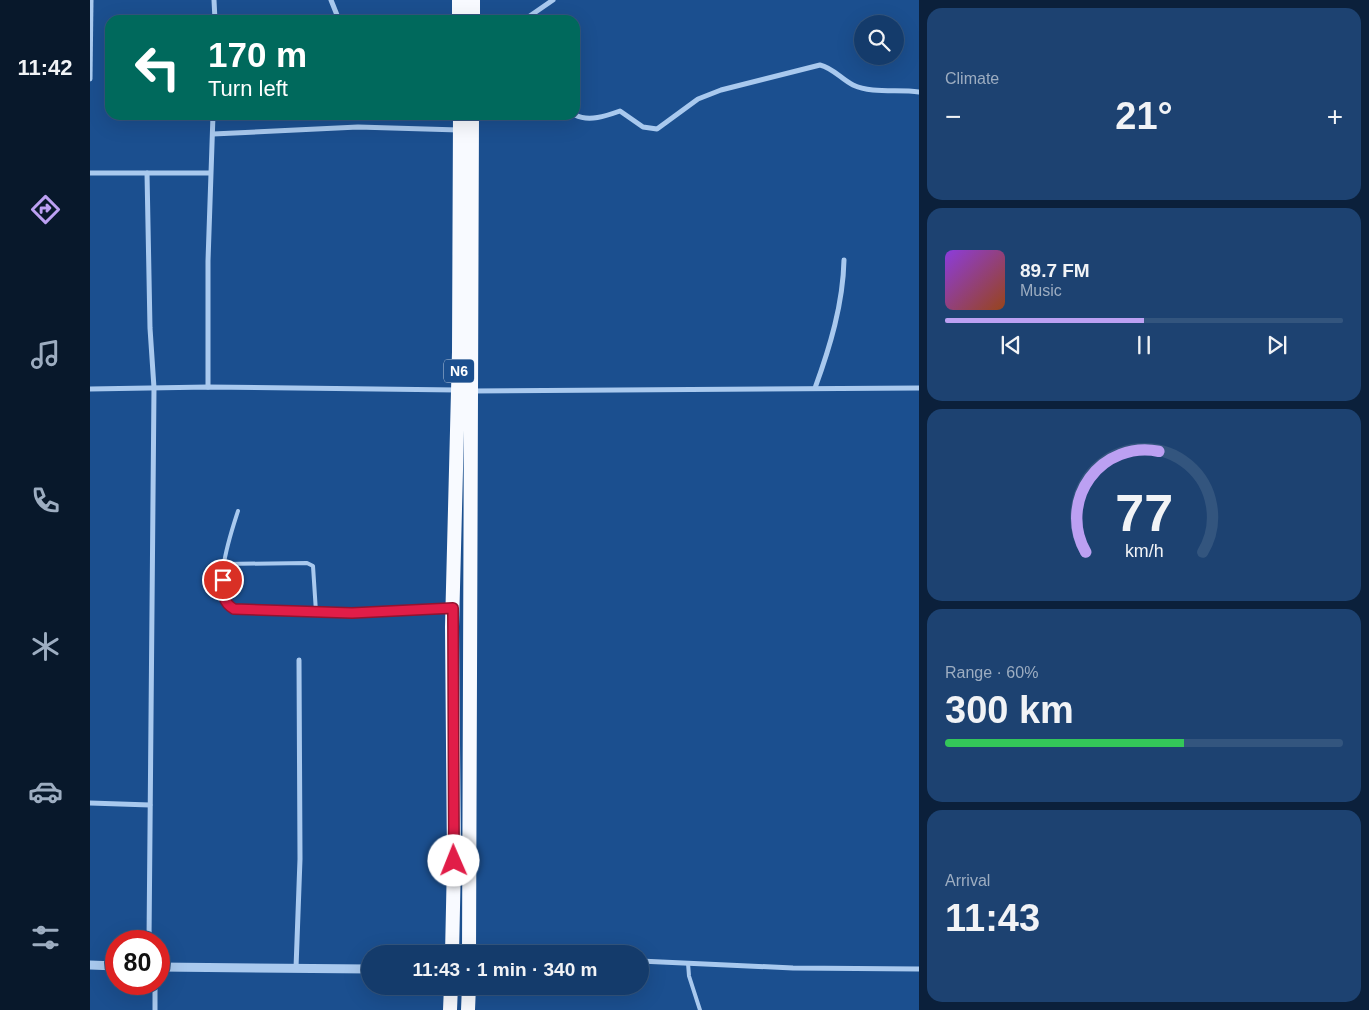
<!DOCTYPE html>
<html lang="en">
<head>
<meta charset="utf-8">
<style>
	body { margin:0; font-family:Helvetica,sans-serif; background:#1d4271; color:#f1f3f6; height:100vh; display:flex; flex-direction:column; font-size:19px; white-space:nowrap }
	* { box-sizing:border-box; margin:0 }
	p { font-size:16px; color:#9dadc1 }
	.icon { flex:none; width:28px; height:28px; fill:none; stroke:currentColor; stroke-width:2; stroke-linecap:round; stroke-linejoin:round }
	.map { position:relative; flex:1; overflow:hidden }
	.panel { display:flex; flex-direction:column; gap:8px; padding:8px; background:#0b203b; width:450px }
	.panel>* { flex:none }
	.guide { position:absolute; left:15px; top:15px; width:475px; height:105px; border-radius:15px; box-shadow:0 5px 20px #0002,0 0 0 1px #33557e; background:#00695c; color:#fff; overflow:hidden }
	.controls { position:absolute; left:764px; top:15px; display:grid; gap:10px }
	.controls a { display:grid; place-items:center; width:50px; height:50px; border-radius:50%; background:#143b6b; box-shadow:0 5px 20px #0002,0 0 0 1px #33557e; font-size:25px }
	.speed { position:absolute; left:15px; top:930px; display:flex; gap:10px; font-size:25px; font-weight:700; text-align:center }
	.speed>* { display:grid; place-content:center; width:65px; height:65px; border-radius:50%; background:#143b6b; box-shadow:0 5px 20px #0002,0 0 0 1px #33557e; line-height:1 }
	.speed .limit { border:8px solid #d22; background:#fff; color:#111 }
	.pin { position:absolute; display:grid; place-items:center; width:42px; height:42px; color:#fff; margin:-21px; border:2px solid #fff; border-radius:50%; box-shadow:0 1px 5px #0007 }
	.me { position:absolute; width:55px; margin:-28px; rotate:359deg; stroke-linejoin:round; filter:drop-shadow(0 0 4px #0008) }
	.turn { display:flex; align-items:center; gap:18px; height:105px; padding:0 20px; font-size:22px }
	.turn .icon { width:65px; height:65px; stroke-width:2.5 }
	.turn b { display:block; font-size:35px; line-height:42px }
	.big { font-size:38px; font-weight:700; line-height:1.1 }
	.panel .tile { flex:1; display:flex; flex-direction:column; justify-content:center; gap:8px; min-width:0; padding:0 18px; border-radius:15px; background:#1d4271 }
	.panel .dial { align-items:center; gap:0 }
	.dial svg { height:130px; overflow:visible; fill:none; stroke:#33557e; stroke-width:7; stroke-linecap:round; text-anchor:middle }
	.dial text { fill:#f1f3f6; stroke:none }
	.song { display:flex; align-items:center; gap:15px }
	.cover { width:60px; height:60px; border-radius:8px; background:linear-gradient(135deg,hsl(270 70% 55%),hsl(20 70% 35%)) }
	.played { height:5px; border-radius:2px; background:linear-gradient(90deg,#bca0f2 50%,#33557e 50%) }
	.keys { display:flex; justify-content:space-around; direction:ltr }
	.heat { display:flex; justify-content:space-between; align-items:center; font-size:28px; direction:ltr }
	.charge { height:8px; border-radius:4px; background:linear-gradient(90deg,#34c759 60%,#33557e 0) }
	.trip { position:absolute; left:271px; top:945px; width:288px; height:50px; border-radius:25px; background:#143b6b; box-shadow:0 5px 20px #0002,0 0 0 1px #33557e; font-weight:700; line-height:50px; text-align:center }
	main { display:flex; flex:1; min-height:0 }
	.dock { display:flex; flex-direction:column; width:90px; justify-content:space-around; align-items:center; background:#08182b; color:#9dadc1 }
	.dock .icon { width:35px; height:35px }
	.dock .current { color:#bca0f2 }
	.dock b { font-size:22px; color:#f1f3f6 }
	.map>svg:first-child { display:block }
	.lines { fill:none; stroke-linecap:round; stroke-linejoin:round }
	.service { stroke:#a9c9ee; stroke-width:4 }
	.minor { stroke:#a9c9ee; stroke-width:5 }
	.tertiary { stroke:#a9c9ee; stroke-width:9 }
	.trunk { stroke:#f8faff; stroke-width:14 }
	.route-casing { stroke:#92132f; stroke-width:12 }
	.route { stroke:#e11d48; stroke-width:9 }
	.labels { text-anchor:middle; stroke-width:5; stroke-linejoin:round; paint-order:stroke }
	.shield { fill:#1b4f8f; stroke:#bbcadd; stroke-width:1 }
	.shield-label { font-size:14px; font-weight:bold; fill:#fff }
</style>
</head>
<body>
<main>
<nav class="dock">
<b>11:42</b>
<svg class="icon current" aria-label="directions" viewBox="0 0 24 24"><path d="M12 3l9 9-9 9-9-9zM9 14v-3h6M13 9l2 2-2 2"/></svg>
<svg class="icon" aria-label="music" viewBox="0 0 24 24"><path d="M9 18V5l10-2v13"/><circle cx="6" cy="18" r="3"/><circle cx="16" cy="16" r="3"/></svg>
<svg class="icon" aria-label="phone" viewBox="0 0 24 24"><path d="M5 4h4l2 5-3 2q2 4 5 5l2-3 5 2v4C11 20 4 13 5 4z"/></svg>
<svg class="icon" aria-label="climate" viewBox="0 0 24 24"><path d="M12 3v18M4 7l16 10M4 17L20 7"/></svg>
<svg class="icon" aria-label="car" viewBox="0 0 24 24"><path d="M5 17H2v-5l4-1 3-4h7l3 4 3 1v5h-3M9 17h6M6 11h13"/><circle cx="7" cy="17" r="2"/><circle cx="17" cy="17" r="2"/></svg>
<svg class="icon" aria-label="filters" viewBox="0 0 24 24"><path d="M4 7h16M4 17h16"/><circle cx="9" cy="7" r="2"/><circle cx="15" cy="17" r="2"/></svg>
</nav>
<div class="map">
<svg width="829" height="1010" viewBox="0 0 829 1010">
	<rect width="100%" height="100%" fill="#1b4f8f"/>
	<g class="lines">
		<g class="service">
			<path d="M148,511C141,533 119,595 144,609L262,613L359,609"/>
			<path d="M134,564L217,563L223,566L226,612"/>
			<path d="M598,963L599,976L610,1010"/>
		</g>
		<g class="minor">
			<path d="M124,0L125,20"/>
			<path d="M241,0L249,20"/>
			<path d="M434,20L463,0"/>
			<path d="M0,79L1,0"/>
			<path d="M485,115C499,122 516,116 530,111L553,127L567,129L608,99L631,90L730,65C743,68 751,79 763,85C782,94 808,89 829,92"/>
			<path d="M123,134L268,127L369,130"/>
			<path d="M0,173H120"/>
			<path d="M57,173L60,328L64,388L59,941"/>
			<path d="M118,387V261L123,115"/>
			<path d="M725,388C740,347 753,304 754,260"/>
			<path d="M0,389L118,387L367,390"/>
			<path d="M382,391L829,388"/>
			<path d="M0,803L60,805"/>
			<path d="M550,961L703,968L829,969"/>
			<path d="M206,968L210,859L209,660"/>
			<path d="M65,1010V984"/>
		</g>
		<g class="tertiary">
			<path d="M0,965L26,966"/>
			<path d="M69,967L280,969"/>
		</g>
		<g class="trunk">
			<path d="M383,0V20"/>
			<path d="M369,20V0"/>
			<path d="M362,954L364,861L362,627L369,352L370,115"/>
			<path d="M379,954L382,115"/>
			<path d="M360,1010L361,986"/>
			<path d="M378,1010L379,986"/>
		</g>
	</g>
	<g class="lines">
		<defs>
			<path id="route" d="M133,580C133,593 132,602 144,609L262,613L363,608L364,861"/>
		</defs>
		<use href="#route" class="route-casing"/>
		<use href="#route" class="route"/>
	</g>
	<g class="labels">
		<rect class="shield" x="354" y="359.5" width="30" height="23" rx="4"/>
		<g class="shield-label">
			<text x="369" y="376">N6</text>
		</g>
	</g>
</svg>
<div class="controls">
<a><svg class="icon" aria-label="search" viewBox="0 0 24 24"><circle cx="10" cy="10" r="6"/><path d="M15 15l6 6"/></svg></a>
</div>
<div class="speed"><div class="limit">80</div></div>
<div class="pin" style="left:133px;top:580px;background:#d93025"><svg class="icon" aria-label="arrive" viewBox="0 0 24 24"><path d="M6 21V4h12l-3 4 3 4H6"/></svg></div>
<svg class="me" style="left:364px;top:861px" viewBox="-20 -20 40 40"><circle r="19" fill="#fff"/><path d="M0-13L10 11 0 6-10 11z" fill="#e11d48"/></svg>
<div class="trip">11:43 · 1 min · 340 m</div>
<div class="guide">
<div class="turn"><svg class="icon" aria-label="left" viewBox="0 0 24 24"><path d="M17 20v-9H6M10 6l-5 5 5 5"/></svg><div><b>170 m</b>Turn left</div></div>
</div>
</div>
<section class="panel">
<div class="tile"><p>Climate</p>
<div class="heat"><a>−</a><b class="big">21°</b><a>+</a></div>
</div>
<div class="tile">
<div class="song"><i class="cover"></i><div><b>89.7 FM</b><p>Music</p></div></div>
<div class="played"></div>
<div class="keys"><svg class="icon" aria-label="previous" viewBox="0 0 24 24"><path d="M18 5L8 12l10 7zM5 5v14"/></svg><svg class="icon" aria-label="pause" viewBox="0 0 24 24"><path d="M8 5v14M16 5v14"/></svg><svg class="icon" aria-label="next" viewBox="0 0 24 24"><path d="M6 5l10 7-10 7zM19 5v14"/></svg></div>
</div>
<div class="tile dial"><svg viewBox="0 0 100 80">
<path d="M14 69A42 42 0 1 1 86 69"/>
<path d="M14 69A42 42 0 0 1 59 7" stroke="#bca0f2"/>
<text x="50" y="56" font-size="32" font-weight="700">77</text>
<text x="50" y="72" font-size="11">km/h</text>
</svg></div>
<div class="tile"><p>Range · 60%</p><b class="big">300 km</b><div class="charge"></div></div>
<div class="tile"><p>Arrival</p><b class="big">11:43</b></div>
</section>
</main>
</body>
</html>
